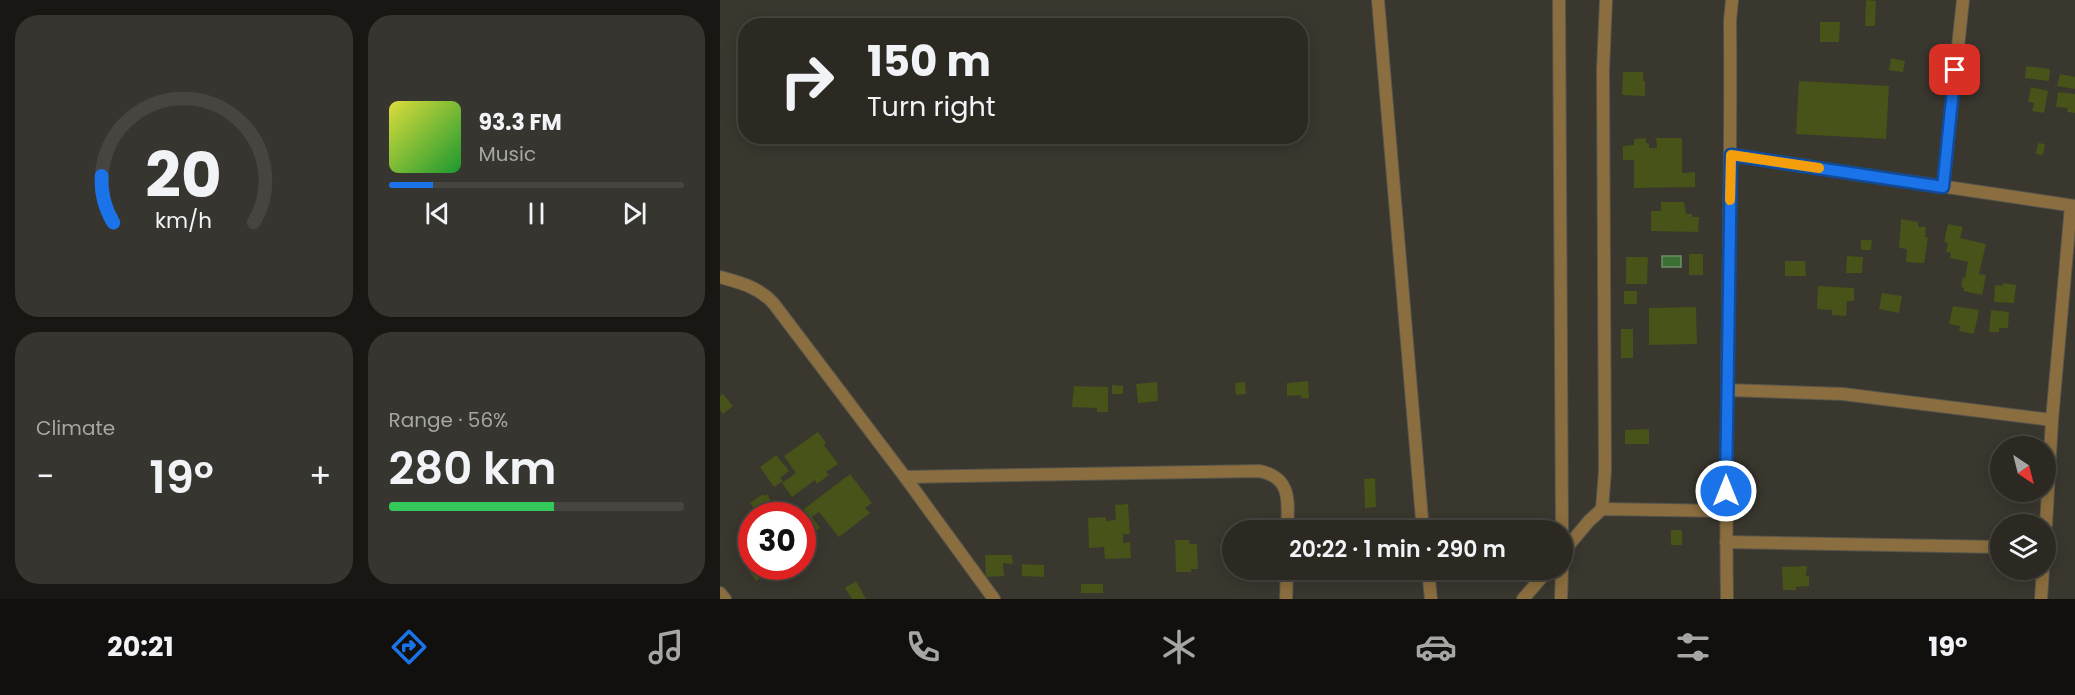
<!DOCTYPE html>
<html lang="en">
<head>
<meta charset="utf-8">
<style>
	body { margin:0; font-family:Poppins,sans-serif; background:#37352f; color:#f1f3f6; height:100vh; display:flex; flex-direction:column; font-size:22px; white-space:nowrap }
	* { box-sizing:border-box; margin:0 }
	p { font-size:20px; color:#a6a6a5 }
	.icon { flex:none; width:33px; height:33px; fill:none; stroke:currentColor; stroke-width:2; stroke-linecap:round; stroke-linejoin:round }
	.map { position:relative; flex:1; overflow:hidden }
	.sheet { display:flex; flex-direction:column; gap:15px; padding:15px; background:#181713; width:720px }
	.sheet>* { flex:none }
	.hud { position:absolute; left:18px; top:18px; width:570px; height:126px; border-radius:24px; box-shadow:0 3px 15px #0003,0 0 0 2px #474540; background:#2b2922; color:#f1f3f6; overflow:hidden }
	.needle { width:39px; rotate:145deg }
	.buttons { position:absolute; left:1270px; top:436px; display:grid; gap:12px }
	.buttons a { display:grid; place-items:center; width:66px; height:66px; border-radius:50%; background:#2b2922; box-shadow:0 3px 15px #0003,0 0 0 2px #474540; font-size:30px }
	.speed { position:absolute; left:18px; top:502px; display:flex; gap:12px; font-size:30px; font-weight:700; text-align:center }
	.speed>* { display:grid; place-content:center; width:78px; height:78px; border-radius:50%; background:#2b2922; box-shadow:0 3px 15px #0003,0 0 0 2px #474540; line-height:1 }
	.speed .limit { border:9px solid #d22; background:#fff; color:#111 }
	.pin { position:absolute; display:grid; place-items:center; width:51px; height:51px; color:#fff; margin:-26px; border-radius:12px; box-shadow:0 3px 9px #0006 }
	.me { position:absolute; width:66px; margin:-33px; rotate:0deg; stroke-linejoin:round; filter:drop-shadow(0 0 4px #0008) }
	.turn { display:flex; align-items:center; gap:21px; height:126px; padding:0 30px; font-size:27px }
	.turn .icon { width:78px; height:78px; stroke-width:2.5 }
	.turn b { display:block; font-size:42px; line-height:51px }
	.big { font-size:45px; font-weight:600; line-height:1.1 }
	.sheet .card { flex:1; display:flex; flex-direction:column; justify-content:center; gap:9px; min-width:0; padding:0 21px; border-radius:24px; background:#37352f }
	.sheet .dial { align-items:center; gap:0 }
	.dial svg { height:156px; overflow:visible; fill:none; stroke:#474540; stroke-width:7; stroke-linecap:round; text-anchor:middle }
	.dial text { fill:#f1f3f6; stroke:none }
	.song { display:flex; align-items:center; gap:18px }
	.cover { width:72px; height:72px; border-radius:9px; background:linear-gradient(135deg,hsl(60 70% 55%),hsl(130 70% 35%)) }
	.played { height:6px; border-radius:3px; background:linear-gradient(90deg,#1a73e8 15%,#474540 15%) }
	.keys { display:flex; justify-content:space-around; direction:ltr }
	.heat { display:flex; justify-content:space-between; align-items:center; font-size:33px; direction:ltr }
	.charge { height:9px; border-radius:4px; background:linear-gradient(90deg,#34c759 56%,#474540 0) }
	.sheet .tiles { flex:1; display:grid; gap:15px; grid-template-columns:repeat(2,1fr) }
	.trip { position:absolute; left:502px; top:520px; width:351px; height:60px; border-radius:30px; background:#2b2922; box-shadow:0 3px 15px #0003,0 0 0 2px #474540; font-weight:600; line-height:60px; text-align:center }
	.dock { display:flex; height:96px; justify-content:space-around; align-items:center; background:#11100e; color:#a6a6a5 }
	.dock .icon { width:42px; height:42px }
	.dock .on { color:#1a73e8 }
	.dock b { font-size:27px; color:#f1f3f6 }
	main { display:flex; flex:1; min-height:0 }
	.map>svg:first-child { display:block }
	.water { fill:#3c6f34; stroke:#6c9065; stroke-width:1.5 }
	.building { fill:#475318 }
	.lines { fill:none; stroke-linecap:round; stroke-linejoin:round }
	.street-casing { stroke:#57554c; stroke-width:14 }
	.street { stroke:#8b6e3f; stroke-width:12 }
	.route-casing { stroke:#114b97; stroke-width:15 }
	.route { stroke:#1a73e8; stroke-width:10 }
	.slow { stroke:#f59e0b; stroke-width:10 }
</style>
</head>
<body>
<main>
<section class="sheet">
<div class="tiles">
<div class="card dial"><svg viewBox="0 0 100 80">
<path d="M14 69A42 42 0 1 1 86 69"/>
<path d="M14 69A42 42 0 0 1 8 45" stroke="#1a73e8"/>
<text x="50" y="56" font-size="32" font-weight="700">20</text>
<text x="50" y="72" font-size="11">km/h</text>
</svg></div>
<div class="card">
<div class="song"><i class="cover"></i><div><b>93.3 FM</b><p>Music</p></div></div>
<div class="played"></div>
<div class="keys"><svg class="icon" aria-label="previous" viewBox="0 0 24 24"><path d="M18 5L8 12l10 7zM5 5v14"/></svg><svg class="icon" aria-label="pause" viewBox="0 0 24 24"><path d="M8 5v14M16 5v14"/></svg><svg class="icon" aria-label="next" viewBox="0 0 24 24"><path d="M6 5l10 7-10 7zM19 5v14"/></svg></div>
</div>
<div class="card"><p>Climate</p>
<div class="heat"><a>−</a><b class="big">19°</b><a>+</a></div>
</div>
<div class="card"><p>Range · 56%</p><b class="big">280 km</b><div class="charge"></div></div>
</div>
</section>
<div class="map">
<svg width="1355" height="599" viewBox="0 0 1355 599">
	<rect width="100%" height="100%" fill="#39372e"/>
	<rect class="water" x="942" y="256" width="19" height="11"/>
	<g class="building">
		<path d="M1146,0L1156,1L1155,26H1145Z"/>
		<path d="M1100,22H1120L1119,42H1100Z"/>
		<path d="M1171,58L1185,61L1183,72L1169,70Z"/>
		<path d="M1306,66L1330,69L1329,81L1305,78Z"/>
		<path d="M903,72H923V81H925V96L902,95Z"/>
		<path d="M1340,74L1355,77V89L1337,86Z"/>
		<path d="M1079,81L1169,86L1166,139L1076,134Z"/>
		<path d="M1311,87L1328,91L1324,113L1312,111L1314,103L1308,102Z"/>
		<path d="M1338,92L1355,94V113L1347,112L1348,108L1336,107Z"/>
		<path d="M926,138V143H929V148H937L936,138H962V173L975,172V187L914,188V160H903V146L914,145V139Z"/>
		<path d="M1318,143L1325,144L1323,155L1316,154Z"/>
		<path d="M941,202H964L966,214H972V217H979L978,232L931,231V211H941Z"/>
		<path d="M1181,219L1198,222V227H1206L1205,237H1208L1204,263L1186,262L1187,249L1179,248Z"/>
		<path d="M1228,224L1243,227L1240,238L1266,244L1259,274L1266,275L1262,295L1244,291V288L1241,287L1243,277L1245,278L1248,262L1230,258L1231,253L1226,252L1228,243L1224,242Z"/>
		<path d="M1141,240H1152L1151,250H1141Z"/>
		<rect x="969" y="254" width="14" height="21"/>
		<path d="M1127,256L1143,257L1142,273H1126Z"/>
		<path d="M906,257H928L927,284H906Z"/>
		<path d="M1065,261H1085L1086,276H1065Z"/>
		<path d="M1283,283L1296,285L1294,303L1274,302L1275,285L1283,286Z"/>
		<path d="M1098,286L1134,288V301H1127L1126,316L1112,315V310L1097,309Z"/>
		<rect x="904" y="291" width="13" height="13"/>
		<path d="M1162,293L1182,296L1179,313L1159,309Z"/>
		<path d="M1233,306L1259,310L1254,334L1239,331L1240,326L1229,324Z"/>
		<path d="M976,307L977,344L929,345V308Z"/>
		<path d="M1271,310L1289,312L1288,328H1279V332H1269Z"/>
		<rect x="901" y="329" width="12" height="29"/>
		<path d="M588,381L589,398H581V395L567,396V383Z"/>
		<path d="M437,382L438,401L418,403L416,384Z"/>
		<path d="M525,382L526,394L516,395L515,383Z"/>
		<path d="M392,385L403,386V394H392Z"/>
		<path d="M354,386L388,387V412H377V408L352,407Z"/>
		<path d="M3,394L13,406L3,414L0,410V396Z"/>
		<path d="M929,429V444H905V430Z"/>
		<path d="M98,432L106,443L104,445L118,464L106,472L109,475L97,484L95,480L72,497L62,483L76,473L64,456Z"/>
		<path d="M56,455L69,471L60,478L63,481L54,487L40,467Z"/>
		<path d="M130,474L152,503L145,508L150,513L119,537L99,512L92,517L100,528L90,535L82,525V516H75Z"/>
		<path d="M655,478L656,507L645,508L644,479Z"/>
		<path d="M43,494L44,496L47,494L56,510L47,516H39L30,503Z"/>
		<path d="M408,504L410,534H403V543L410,542L411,558L385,559L384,547L369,548L368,518L386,517V521L396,520L395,505Z"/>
		<rect x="951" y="530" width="11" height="15"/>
		<path d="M455,540H469L470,544H477L478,569H471V572H456Z"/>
		<path d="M32,547V567H46L49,572L36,581L19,556Z"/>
		<path d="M265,555H292L293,564L283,563L284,576L266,577Z"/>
		<path d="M302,564L324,565V577L302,576Z"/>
		<path d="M1087,566L1086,576H1089V586L1076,587V590H1063L1062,567Z"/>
		<path d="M136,581L146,599H132L125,588Z"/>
		<rect x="361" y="584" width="22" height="9"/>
	</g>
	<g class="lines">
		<defs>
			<g id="street">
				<path d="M658,0L703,531"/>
				<path d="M839,0L842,531"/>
				<path d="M1011,155L1355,206"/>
				<path d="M1223,187L1243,0"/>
				<path d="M0,277C21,283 39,287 54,304L185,477L274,599"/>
				<path d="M1007,390L1123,394L1332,420"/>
				<path d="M185,477L539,471C573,477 568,504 567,531"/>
				<path d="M882,509L885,471L883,70L886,0"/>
				<path d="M1326,525L1332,420L1351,206"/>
				<path d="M1006,542L1281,547"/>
				<path d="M843,552L869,521L882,509L1006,511"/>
				<path d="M708,570L711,599"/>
				<path d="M0,593L5,599"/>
				<path d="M566,599L567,570"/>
				<path d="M803,599L828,570"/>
				<path d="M841,599L842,570"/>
				<path d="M1007,599C1004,406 1012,214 1010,21L1012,0"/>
				<path d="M1321,599L1323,570"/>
			</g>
		</defs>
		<use href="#street" class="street-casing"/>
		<use href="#street" class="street"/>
	</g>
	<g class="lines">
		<defs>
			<path id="route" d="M1006,491L1011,155L1223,187L1235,70"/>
		</defs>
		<use href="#route" class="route-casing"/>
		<use href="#route" class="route"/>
		<path class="slow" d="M1010,200L1011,155L1099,168"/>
	</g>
</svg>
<div class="buttons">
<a><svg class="needle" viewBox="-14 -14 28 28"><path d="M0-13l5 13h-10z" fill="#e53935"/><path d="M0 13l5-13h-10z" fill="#a6a6a5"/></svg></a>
<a><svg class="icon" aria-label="layers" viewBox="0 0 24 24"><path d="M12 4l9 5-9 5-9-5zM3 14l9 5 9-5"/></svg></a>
</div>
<div class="speed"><div class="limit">30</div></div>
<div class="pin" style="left:1235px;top:70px;background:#d93025"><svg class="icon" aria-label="arrive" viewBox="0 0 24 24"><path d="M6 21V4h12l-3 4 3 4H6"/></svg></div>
<svg class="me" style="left:1006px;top:491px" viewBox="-20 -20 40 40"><circle r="17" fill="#1a73e8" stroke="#fff" stroke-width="3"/><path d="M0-11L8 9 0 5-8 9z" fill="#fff"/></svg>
<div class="trip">20:22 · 1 min · 290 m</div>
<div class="hud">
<div class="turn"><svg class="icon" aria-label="right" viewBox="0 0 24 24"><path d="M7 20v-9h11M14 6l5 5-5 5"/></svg><div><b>150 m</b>Turn right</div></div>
</div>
</div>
</main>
<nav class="dock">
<b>20:21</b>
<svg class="icon on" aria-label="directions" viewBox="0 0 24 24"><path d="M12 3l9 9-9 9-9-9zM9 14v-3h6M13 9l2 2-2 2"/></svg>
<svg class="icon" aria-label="music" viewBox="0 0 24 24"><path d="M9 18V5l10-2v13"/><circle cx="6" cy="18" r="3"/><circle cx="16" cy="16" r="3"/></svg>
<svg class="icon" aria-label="phone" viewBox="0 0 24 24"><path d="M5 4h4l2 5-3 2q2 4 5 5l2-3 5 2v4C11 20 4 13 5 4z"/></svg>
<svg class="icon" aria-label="climate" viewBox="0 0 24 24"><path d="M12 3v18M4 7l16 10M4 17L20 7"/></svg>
<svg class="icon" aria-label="car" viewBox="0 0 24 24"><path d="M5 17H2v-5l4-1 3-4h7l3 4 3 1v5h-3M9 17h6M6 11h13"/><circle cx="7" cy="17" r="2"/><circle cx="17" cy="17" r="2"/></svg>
<svg class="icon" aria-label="filters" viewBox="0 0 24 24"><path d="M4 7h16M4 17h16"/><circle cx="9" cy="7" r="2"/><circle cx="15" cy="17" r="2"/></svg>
<b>19°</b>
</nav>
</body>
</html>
